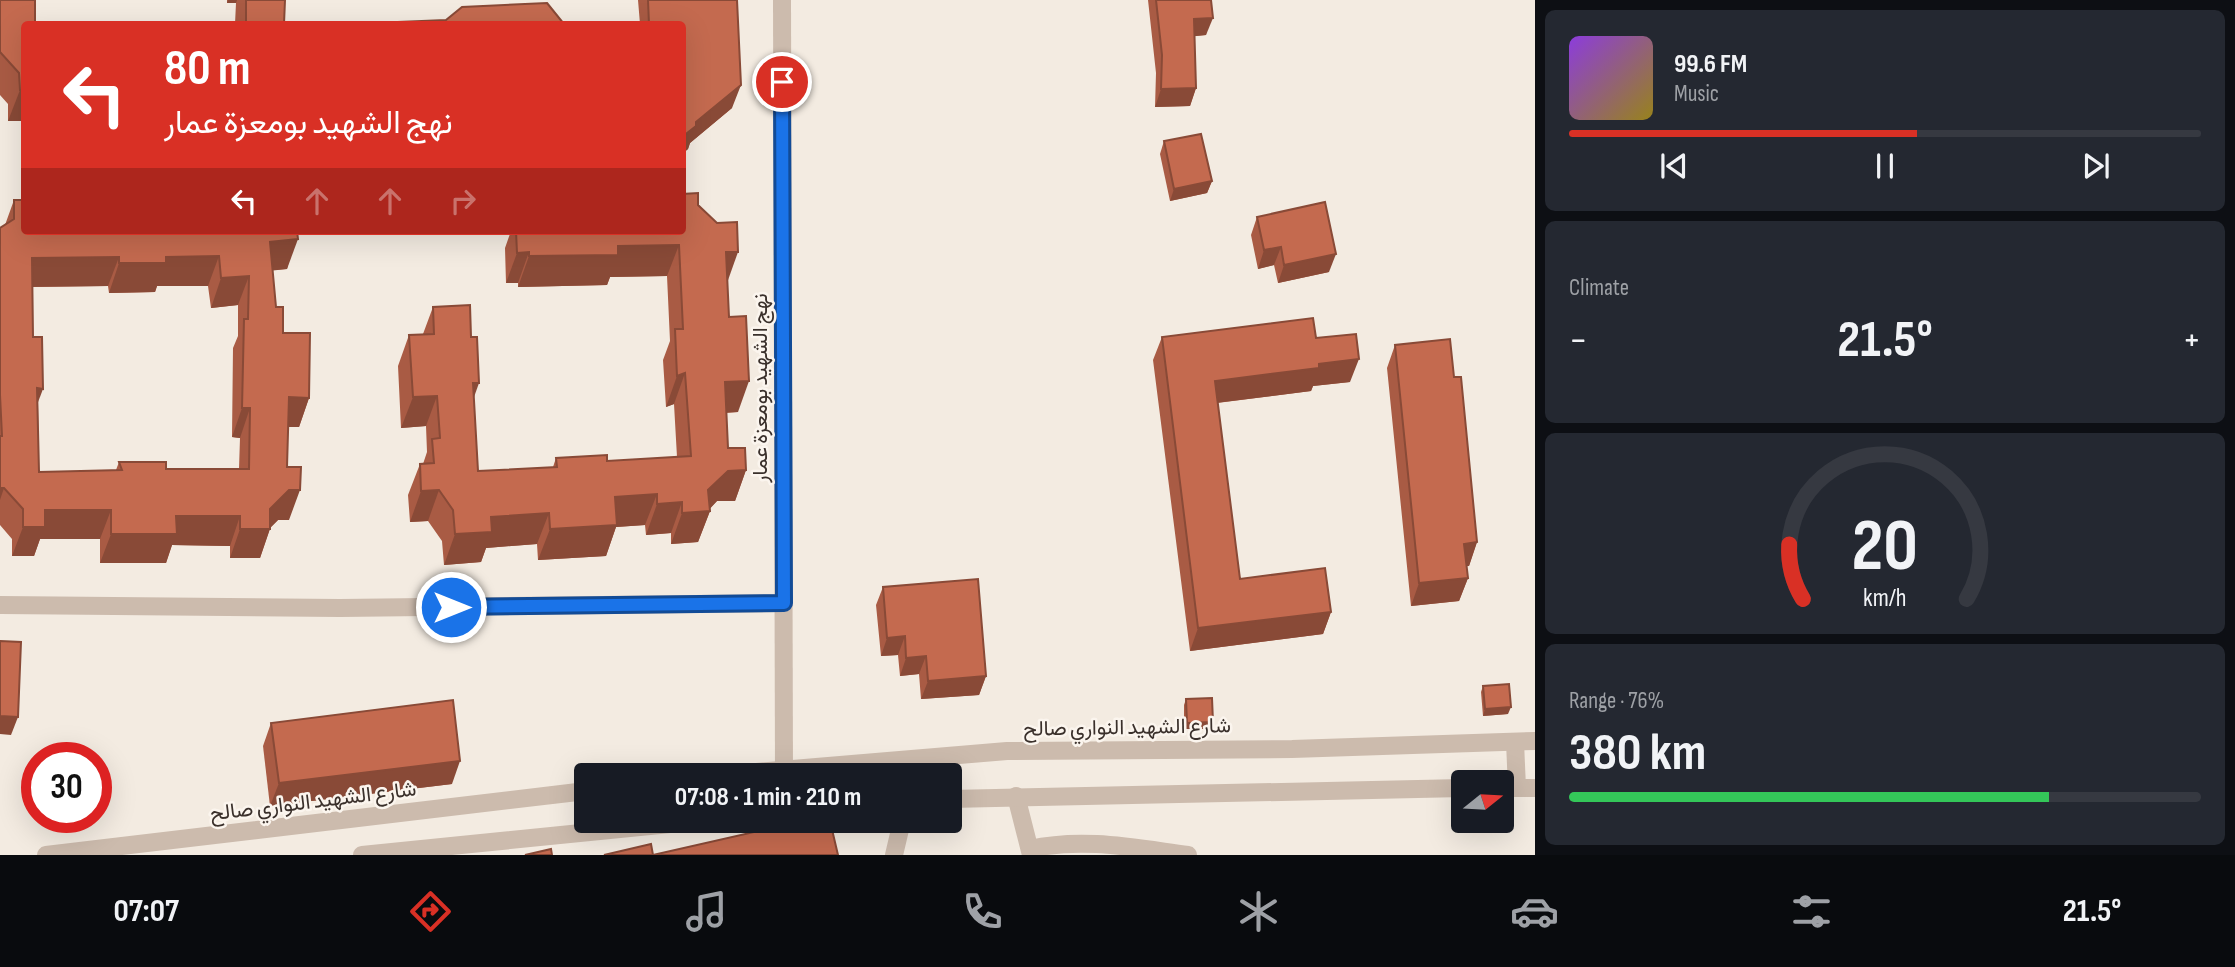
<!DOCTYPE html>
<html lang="en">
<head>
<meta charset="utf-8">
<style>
	body { margin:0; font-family:"Sofia Sans Condensed",Vazirmatn,sans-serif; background:#242831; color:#f1f3f6; height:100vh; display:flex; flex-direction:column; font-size:26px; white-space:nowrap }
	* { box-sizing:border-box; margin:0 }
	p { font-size:23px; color:#9ea1a6 }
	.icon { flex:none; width:38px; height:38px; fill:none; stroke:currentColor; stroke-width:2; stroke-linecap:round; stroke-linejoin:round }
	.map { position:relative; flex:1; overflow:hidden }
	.drawer { display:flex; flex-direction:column; gap:10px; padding:10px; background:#0d0f14; width:700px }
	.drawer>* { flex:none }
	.top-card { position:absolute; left:21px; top:21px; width:665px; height:214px; border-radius:7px; box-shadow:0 7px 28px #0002; background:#d93025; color:#fff; overflow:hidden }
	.needle { width:46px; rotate:72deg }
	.tools { position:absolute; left:1451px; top:770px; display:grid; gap:14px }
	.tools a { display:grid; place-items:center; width:63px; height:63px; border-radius:7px; background:#171b24; box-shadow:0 7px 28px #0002; font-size:35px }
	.speed { position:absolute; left:21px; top:742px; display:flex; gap:14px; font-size:35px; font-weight:700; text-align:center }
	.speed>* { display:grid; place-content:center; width:91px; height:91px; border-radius:50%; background:#171b24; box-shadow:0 7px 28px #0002; line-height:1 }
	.speed .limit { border:10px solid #d22; background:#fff; color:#111 }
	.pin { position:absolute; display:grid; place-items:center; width:60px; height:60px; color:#fff; margin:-30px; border:4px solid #fff; border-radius:50%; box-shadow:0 2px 7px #0007 }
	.me { position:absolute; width:77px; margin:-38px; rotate:90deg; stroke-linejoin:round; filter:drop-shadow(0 0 5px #0008) }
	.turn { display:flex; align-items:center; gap:24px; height:147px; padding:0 28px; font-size:32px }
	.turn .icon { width:91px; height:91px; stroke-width:2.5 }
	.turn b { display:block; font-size:49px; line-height:60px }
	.lanes { display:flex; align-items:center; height:66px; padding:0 28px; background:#0003; justify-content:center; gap:35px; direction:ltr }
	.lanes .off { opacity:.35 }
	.big { font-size:52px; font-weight:700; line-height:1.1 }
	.drawer .tile { flex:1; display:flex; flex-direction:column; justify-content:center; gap:10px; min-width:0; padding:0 24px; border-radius:10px; background:#242831 }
	.drawer .dial { align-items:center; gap:0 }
	.dial svg { height:182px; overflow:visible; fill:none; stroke:#363941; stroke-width:7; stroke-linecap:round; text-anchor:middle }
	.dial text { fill:#f1f3f6; stroke:none }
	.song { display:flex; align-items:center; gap:21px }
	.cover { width:84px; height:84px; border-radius:10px; background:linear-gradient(135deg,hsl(270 70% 55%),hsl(50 70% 35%)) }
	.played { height:7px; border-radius:4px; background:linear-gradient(90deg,#d93025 55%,#363941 55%) }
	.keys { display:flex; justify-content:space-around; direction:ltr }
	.heat { display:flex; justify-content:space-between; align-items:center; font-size:38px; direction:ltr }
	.charge { height:10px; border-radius:5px; background:linear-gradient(90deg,#34c759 76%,#363941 0) }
	.trip { position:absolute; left:574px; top:763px; width:388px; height:70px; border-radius:7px; background:#171b24; box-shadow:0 7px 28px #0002; font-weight:700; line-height:70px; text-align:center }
	.tab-bar { display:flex; height:112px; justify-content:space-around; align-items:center; background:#090b0e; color:#9ea1a6 }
	.tab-bar .icon { width:49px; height:49px }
	.tab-bar .selected { color:#d93025 }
	.tab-bar b { font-size:32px; color:#f1f3f6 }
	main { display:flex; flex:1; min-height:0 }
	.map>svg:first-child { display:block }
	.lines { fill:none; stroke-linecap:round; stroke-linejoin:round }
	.minor { stroke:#ccbbad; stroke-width:18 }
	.tertiary { stroke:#ccbbad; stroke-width:18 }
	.wall { fill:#a95b44; fill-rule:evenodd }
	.shaded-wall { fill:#894a37 }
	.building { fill:#c46a4f; stroke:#894a37; stroke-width:2; fill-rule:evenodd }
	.route-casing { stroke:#114b97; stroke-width:18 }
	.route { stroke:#1a73e8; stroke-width:12 }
	.labels { text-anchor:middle; stroke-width:5; stroke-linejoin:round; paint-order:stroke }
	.street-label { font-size:21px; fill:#3a302b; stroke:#fbf5ee }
</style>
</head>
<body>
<main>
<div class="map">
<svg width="1535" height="855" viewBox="0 0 1535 855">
	<rect width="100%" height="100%" fill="#f3ebe1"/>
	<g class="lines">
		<g class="minor">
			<path d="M782,0L784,775"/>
			<path d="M0,605L340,608L784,603"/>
			<path d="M1016,796L1031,855"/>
			<path d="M1030,849C1083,837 1135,848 1188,855"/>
			<path d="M894,855L902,821"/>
		</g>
		<g class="tertiary">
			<path d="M1515,742L1517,788"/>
			<path d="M721,775L1007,751L1292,749L1535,741"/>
			<path d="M1502,788H1535"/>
			<path d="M950,799L1463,788"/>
			<path d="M46,855L586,791"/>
			<path d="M362,855L700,821"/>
		</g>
	</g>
	<g class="wall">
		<path d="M0,0H35L24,121H8V104L0,95Z"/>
		<path d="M227,0H285L284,24H235L236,3H227Z"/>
		<path d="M638,0H737L732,108L690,143L688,149L682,154V24H640Z"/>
		<path d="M1148,0H1211L1206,35L1194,36L1196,88L1190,106L1155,107L1156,73Z"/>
		<path d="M1164,141L1212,181L1207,193L1170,201L1160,154Z"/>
		<path d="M14,200L24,231H297L287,269L272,270L276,307L283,333L309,398L299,427H288L287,467L289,520H278L270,528L260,558H230V546L172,545L166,563H100V539H40L34,556H12V539L0,525V228L5,225ZM108,286L109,293L155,292L157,286H208L211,308L238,305V336L233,348L232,437L240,438L239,469H166L119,462L116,470L39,472L38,403L33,337L32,287Z"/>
		<path d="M698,205L727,282L729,317L738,412L726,413L728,448L746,470L735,501H717L709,509L710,511L698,542L671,544V533L646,535L645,525L616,527L606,556L538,560L537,544L486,548L481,562L444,565L442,541L428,521L410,522L408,495L420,464H423L427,452L426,426L401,428L398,366L409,335L423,334L433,307L473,399L478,471L553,467L556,458L607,461L677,457L674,404L666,407L663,360L670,341L667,276L610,277L607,285L518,287V283H506L505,248L511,231H682Z"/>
		<path d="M1257,217L1329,272L1278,283L1274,265L1258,269L1251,235Z"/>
		<path d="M1162,337L1316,338L1350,382L1313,386L1311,391L1217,403L1240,579L1331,612L1323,634L1190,651L1153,360Z"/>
		<path d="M1395,345L1454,377L1477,542L1469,566H1466L1468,578L1459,601L1411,606L1387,368Z"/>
		<path d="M883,587L986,676L979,695L921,699L919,674L900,676L898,655L881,656L876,605Z"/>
		<path d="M1483,686L1508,714L1483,716L1481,692Z"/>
		<path d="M1186,699L1211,729H1184V705Z"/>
		<path d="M271,723L452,784L270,806L263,746Z"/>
	</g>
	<g class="shaded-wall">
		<path d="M228,0H237L236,3H227Z"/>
		<path d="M1213,18L1206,35L1187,37L1194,19Z"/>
		<path d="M741,85L732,108L690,143L688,149L682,154V137L696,122Z"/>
		<path d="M1196,88L1190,106L1155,107L1161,89Z"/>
		<path d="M20,90H24V121H8Z"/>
		<path d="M1212,181L1207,193L1170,201L1174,189Z"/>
		<path d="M298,239L287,269L259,272L270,242Z"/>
		<path d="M679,245L667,276L610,277L607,285L518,287L529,256L618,246Z"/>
		<path d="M1281,247L1274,265L1258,269L1264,250Z"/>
		<path d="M529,252L518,283H506L517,253Z"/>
		<path d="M726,252H738L727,283Z"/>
		<path d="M1336,254L1329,272L1278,283L1284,265Z"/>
		<path d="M219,256L208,286H157L155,292L109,293L119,263L166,257Z"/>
		<path d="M119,257L108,286L21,287L32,258Z"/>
		<path d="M249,276L238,305L211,308L221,278Z"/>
		<path d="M1359,359L1350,382L1313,386L1311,391L1207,404L1215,381L1319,364Z"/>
		<path d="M685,373L674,404L666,407L677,376Z"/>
		<path d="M749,381L738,412L714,413L725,382Z"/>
		<path d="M473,383H479L468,414Z"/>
		<path d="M37,388L43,389L32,418Z"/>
		<path d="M437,396L426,426L401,428L413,397Z"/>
		<path d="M289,397L309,398L299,427H278Z"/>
		<path d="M242,408H250L240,438L232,437Z"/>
		<path d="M746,470L735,501H717L707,512L710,511L698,542L671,544L682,513L728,471Z"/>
		<path d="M0,488H4L0,500Z"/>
		<path d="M289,490H300L289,520H278L269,529H270L260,558H230L240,529L270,509Z"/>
		<path d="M439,490L428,521L410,522L421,491Z"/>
		<path d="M657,494L645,525L616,527L606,556L538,560L550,529L615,497Z"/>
		<path d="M682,502L671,533L646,535L657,504Z"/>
		<path d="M45,510H111L100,539H40L34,556H12L23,527Z"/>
		<path d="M549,513L537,544L486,548L481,562L444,565L455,534L491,517Z"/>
		<path d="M176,516H240L230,546L172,545L166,563H100L111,534Z"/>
		<path d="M1477,542L1469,566L1456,567L1464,544Z"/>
		<path d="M1468,578L1459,601L1411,606L1419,583Z"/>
		<path d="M1331,612L1323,634L1190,651L1198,628Z"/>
		<path d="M905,636L898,655L881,656L887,638Z"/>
		<path d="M926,656L919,674L900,676L906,658Z"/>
		<path d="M986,676L979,695L921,699L928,681Z"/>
		<path d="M1511,707L1508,714L1483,716L1485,709Z"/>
		<path d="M0,716L18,717L11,735L0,734Z"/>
		<path d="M1213,722L1211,729H1184L1187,723Z"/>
		<path d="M460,761L452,784L270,806L279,783Z"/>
	</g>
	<g class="building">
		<path d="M0,0H35V24H24V90H20L19,73L0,52Z"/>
		<path d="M246,0H285L284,24H246Z"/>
		<path d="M648,0H737L741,85L696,122V126L682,137V24H649Z"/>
		<path d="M1156,0H1211L1213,18L1194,19L1196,88L1161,89L1162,55Z"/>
		<path d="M547,3L564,24H400L399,22L446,20L462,7Z"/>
		<path d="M1201,134L1212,181L1174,189L1164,141Z"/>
		<path d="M698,193V205L717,223L737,222L738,252H726L729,317L746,316L749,381L725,382L728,448H745L746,470L728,471L708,490L710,511L682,513V502L657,504V494L615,497L617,525L550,529L549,513L491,517L492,532L455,534L453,510L439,490L421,491L420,464L434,463L432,439L440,438L437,396L413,397L409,335L434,334L433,307L470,305L471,337H477L479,383H473L478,471L557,467L556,458L607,455V461L691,456L685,373L677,376L675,329H683L679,245L618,246V255L529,256V252L517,253L516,231H682V194Z"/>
		<path d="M14,200H24V231H297L298,239L270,242L276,307H283V333H310L309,398L289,397L287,467H301L300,490H289L270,509V529H240V516H176L177,534H111V510H45V527H23V509L4,488H0V436H2L0,395V228L14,219ZM219,256L221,278L249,276L248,319H244L242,408H250L249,469H166V462H119L122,470L39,472L37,388L43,389L42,337H33L32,258L119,257V263H166V257Z"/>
		<path d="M1325,202L1336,254L1284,265L1281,247L1264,250L1257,217Z"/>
		<path d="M1313,318L1316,338L1356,334L1359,359L1319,364V368L1215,381L1240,579L1325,568L1331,612L1198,628L1162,337Z"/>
		<path d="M1450,339L1454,377H1461L1477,542L1464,544L1468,578L1419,583L1395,345Z"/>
		<path d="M978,579L986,676L928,681L926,656L906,658L905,636L887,638L883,587Z"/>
		<path d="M0,641L21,642L18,717L0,716Z"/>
		<path d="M1509,684L1511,707L1485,709L1483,686Z"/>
		<path d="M1212,698L1213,722L1187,723L1186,699Z"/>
		<path d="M453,700L460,761L279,783L271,723Z"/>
		<path d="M802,821H830L838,855H653Z"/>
		<path d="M651,844L653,855H604Z"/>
		<path d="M551,849L552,855H525Z"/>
	</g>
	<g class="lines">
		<defs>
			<path id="route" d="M451,607L784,603L782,82"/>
		</defs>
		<use href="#route" class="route-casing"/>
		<use href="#route" class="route"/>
	</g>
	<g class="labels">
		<g class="street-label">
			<text transform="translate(760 388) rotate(-90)" y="7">نهج الشهيد بومعزة عمار</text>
			<text transform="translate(1127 727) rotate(-1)" y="7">شارع الشهيد النواري صالح</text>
			<text transform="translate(313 801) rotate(-7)" y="7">شارع الشهيد النواري صالح</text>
		</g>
	</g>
</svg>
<div class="tools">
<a><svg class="needle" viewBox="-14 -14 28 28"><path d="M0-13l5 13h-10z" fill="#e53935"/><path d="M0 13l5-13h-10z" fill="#9ea1a6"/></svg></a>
</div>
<div class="speed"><div class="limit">30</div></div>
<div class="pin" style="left:782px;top:82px;background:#d93025"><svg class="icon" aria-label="arrive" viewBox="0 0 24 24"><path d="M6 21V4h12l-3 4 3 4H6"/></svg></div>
<svg class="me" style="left:451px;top:607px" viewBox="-20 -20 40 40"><circle r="17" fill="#1a73e8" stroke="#fff" stroke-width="3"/><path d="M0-11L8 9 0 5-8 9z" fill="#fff"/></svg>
<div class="trip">07:08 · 1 min · 210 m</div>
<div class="top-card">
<div class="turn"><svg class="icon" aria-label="left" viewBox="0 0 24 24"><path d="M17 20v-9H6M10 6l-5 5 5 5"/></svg><div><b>80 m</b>نهج الشهيد بومعزة عمار</div></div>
<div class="lanes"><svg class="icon" aria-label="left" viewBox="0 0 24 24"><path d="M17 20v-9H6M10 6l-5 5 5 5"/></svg><svg class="icon off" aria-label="ahead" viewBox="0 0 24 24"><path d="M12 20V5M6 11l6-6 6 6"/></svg><svg class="icon off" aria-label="ahead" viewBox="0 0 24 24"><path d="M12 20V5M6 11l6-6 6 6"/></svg><svg class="icon off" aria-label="right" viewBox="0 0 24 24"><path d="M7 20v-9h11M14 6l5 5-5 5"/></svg></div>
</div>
</div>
<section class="drawer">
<div class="tile">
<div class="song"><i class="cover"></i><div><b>99.6 FM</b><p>Music</p></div></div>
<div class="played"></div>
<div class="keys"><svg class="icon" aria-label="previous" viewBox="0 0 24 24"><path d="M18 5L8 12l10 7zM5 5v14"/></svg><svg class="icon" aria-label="pause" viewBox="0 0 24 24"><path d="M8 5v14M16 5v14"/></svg><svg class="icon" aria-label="next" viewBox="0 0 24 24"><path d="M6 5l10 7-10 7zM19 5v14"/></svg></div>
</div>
<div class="tile"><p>Climate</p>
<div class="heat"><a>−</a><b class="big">21.5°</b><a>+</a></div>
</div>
<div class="tile dial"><svg viewBox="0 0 100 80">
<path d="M14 69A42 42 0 1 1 86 69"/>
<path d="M14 69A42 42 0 0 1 8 45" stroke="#d93025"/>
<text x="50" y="56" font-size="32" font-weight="700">20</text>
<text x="50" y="72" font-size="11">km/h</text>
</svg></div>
<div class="tile"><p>Range · 76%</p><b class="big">380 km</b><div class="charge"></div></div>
</section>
</main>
<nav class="tab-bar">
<b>07:07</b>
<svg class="icon selected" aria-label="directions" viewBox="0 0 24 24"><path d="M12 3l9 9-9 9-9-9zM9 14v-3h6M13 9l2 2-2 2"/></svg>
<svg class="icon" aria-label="music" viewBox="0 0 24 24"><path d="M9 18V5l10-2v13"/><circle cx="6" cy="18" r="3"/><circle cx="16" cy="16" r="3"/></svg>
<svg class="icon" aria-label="phone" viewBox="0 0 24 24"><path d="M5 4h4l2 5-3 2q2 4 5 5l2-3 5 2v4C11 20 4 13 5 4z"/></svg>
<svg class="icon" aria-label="climate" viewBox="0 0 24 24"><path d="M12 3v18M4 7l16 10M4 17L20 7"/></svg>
<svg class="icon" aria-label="car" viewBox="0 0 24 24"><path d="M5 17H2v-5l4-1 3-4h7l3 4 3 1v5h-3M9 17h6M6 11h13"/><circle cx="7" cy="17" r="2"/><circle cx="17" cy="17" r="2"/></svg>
<svg class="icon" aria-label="filters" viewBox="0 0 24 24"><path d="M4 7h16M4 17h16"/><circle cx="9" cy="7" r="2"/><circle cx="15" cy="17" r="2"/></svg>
<b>21.5°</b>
</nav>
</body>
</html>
